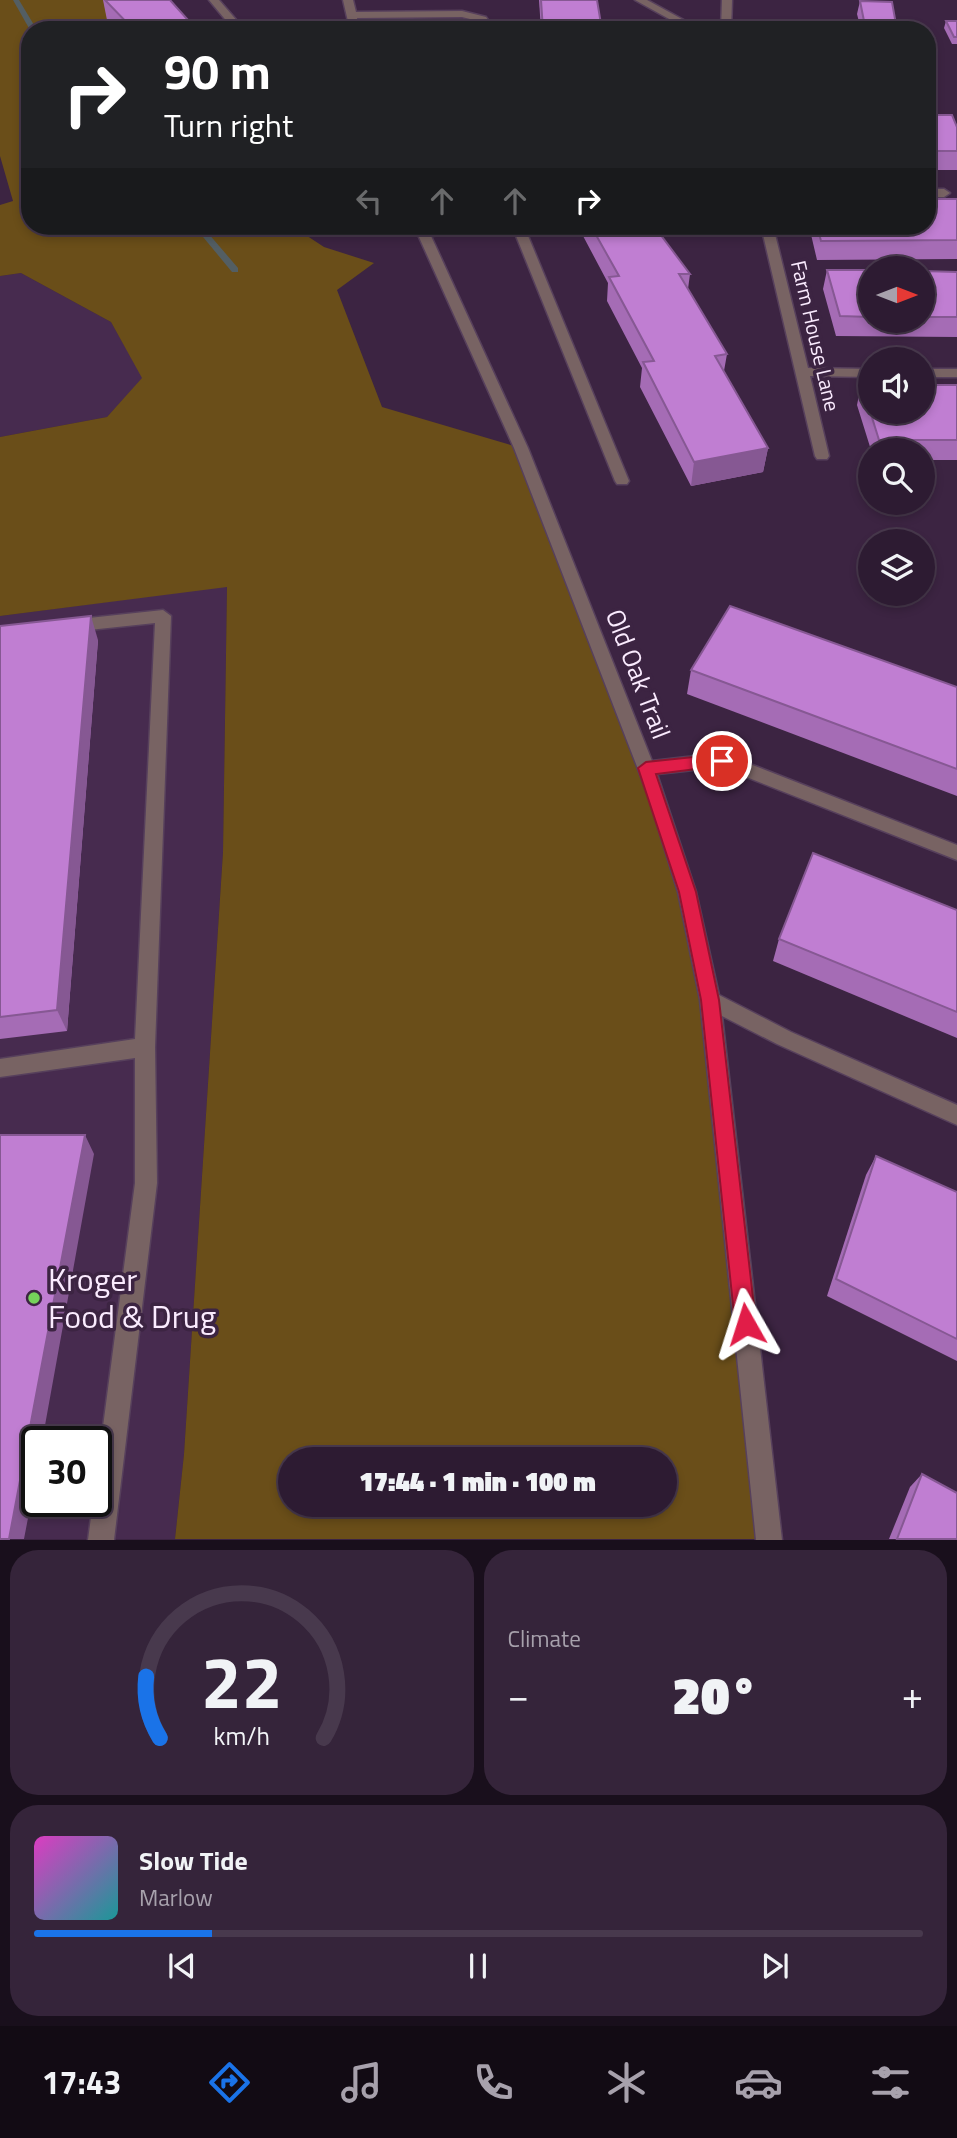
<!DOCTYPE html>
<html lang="en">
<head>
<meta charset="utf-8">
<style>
	body { margin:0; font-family:"Titillium Web",sans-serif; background:#35243a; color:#f1f3f6; height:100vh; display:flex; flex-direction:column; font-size:26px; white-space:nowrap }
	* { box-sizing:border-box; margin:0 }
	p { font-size:23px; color:#a7a1ac }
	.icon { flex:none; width:38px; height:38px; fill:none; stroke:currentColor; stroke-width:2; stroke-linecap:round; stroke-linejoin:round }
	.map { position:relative; height:1540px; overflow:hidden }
	.panel { display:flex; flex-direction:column; gap:10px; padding:10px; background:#190f1c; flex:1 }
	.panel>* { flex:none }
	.hud { position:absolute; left:21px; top:21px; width:915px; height:214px; border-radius:28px; box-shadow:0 4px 10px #0003,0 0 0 2px #48394d; background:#202124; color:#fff; overflow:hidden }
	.needle { width:46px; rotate:90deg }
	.controls { position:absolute; left:858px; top:256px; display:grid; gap:14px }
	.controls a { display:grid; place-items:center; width:77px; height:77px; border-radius:50%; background:#2d1b32; box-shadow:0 4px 10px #0003,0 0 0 2px #48394d; font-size:35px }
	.speed { position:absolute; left:21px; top:1426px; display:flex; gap:14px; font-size:35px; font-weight:700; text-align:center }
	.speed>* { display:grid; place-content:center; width:91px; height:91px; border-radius:50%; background:#2d1b32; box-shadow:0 4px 10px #0003,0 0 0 2px #48394d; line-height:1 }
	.speed .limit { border:4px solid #111; border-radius:10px; background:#fff; color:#111 }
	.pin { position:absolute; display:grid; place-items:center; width:60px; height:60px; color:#fff; margin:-30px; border:4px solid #fff; border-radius:50%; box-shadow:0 2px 7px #0007 }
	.me { position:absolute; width:77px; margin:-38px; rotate:354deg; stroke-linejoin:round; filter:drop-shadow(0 0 5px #0008) }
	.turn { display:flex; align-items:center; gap:24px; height:147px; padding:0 28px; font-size:32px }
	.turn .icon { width:91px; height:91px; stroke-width:2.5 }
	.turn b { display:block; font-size:49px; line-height:60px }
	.lanes { display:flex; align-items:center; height:66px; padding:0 28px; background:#0003; justify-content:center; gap:35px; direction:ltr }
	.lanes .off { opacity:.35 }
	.big { font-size:52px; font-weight:800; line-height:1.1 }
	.panel .tile { flex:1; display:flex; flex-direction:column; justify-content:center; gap:10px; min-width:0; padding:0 24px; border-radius:28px; background:#35243a }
	.panel .dial { align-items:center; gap:0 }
	.dial svg { height:182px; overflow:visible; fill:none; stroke:#48394d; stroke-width:7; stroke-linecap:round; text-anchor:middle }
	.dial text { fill:#f1f3f6; stroke:none }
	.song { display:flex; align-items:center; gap:21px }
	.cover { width:84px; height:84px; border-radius:10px; background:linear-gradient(135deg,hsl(310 70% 55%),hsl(180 70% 35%)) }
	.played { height:7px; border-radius:4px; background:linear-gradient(90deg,#1a73e8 20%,#48394d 20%) }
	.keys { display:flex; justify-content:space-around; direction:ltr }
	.heat { display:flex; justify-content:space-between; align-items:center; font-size:38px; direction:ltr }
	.panel .tiles { flex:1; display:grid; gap:10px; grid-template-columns:1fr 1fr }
	.tile:last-child { grid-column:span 2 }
	.trip { position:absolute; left:278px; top:1447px; width:399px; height:70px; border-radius:35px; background:#2d1b32; box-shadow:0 4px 10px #0003,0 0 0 2px #48394d; font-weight:800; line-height:70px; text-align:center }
	.tabs { display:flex; height:112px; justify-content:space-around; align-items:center; background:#120b14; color:#a7a1ac }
	.tabs .icon { width:49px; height:49px }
	.tabs .selected { color:#1a73e8 }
	.tabs b { font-size:32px; color:#f1f3f6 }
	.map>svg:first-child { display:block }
	.built { fill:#472b4f; fill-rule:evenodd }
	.green { fill:#6a4e19; fill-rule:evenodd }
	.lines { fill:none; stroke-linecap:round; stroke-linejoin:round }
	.stream { fill:#535e63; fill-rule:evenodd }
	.minor-casing { stroke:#57405c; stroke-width:3 }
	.minor { fill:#786363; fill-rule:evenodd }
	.wall { fill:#a56cb5 }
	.shaded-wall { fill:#865893 }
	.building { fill:#c07ed2; stroke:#865893; stroke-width:2 }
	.route { fill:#e11d48; stroke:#92132f; stroke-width:2 }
	.poi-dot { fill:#75d25a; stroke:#3c2442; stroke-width:2.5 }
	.labels { text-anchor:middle; stroke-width:7; stroke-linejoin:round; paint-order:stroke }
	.far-street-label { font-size:21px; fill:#faebfe; stroke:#3c2442 }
	.street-label { font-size:26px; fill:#faebfe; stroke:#3c2442 }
	.near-poi-label { font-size:32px; fill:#faebfe; stroke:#3c2442; text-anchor:start }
</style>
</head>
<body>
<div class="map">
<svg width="957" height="1540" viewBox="0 0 957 1540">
	<rect width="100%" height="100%" fill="#3c2442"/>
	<g class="built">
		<path d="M21,273L111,322L143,378L107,417L0,437V276Z"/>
		<path d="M227,586L223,852L184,1454L175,1539H0V616ZM37,1442H96V1502H37Z"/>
	</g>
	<path class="green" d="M0,0H157L116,30H30V226H292L324,247L374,263L337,290L382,407L521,448L687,892L769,1539H175L184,1454L223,852L227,587L0,616V437L107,417L142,378L111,322L21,273L0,276V205L13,201L0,156ZM290,1460H665V1505H290Z"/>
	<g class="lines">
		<g class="stream">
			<path d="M13,0H19L37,30H30Z"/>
			<path d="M194,226H202L238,268V272H232Z"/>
		</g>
		<defs>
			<g id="minor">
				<path d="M209,0H219L245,30H234Z"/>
				<path d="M343,0H353L356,12L462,11L486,17L495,30H485L478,21L462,17L357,18L360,30H350Z"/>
				<path d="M635,0H647L702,30H689Z"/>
				<path d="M722,0H732L731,30H721Z"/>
				<path d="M928,189H944L950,193L944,197H928Z"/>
				<path d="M414,226H426L427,229L495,226L489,230L431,236L528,448L652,761L722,753L957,845V860L721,767L657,774L696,892L719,995L791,1032L957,1105V1125L777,1044L722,1016L782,1540H756L700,1000L678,892L648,795L514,448Z"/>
				<path d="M512,226H524L629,481L627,484H617L615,481Z"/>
				<path d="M761,226H773L808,368L870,369V377L810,376L829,456L827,459H817L815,456Z"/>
				<rect x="922" y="369" width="35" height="8"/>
				<path d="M163,610L171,616L155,1047L157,1183L114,1540H88L93,1502H96V1480L135,1183V1058L0,1077V1059L135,1039L155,623L70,632L62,626L70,620Z"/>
			</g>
		</defs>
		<use href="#minor" class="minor-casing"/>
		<use href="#minor" class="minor"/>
	</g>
	<g class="wall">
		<path d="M103,0H170L197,30H116L107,20Z"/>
		<path d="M539,0H597L602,30H541Z"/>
		<path d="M860,1L897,30H861L857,14Z"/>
		<path d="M946,21H957V44H952L944,28Z"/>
		<path d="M928,60L933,79L928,98Z"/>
		<path d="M928,115L957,127V170H928Z"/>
		<path d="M957,199V259L817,260L809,226H928Z"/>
		<path d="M582,226H654L690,274L688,289L727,354L724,371L768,448L763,472L691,486L640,387L642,368L607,301L608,283L582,234Z"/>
		<path d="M827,270H870V320H922V271L957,272V337L836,336L823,289Z"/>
		<path d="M861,385H957V460H922V450H871L857,405Z"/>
		<path d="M0,626L98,640L67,1031L0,1039Z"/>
		<path d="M691,670L957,687V796L687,694Z"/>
		<path d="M957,910V1038L773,961L779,939Z"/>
		<path d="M876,1156L957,1192V1361L827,1296L866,1175Z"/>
		<path d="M922,1474L957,1539H889L910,1487Z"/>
	</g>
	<g class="shaded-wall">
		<path d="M768,448L763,472L691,486L694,462Z"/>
		<path d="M91,616L98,640L67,1031L57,1010Z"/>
		<path d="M85,1135L94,1154L42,1442H37V1471L24,1539H9Z"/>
	</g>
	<g class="building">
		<path d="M105,0H170L197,30H134Z"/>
		<path d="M541,0H597L602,30H543Z"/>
		<path d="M860,1L892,2L897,30H871L868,21H864Z"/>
		<path d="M946,21H957V37H954Z"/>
		<path d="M657,26H699L700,30H657Z"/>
		<path d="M928,60L933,79H928Z"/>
		<path d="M928,115H952L957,127V151H928Z"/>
		<path d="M928,199H957V240L821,241L817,226H928Z"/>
		<path d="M591,226H654L690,274H679L727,354L715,356L768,448L694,462L643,362L654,361L609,277L619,276Z"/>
		<path d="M827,270H870V317L840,316Z"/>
		<path d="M922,271L957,272V317H922Z"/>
		<path d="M861,385H870V411Z"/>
		<path d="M922,385H957V440H879L870,411H922Z"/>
		<path d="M730,606L957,687V769L691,670Z"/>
		<path d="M91,616L57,1010L0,1017V626Z"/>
		<path d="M813,853L957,910V1012L779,939Z"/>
		<path d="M0,1135H85L9,1539H0Z"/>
		<path d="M876,1156L957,1192V1339L836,1279Z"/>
		<path d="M922,1474L957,1493V1539H897Z"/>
	</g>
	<path class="route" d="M722,754L730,761L728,765L656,774L696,892L719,1000L756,1324L753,1331L746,1334L738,1331L735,1324L701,1000L679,892L638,768L646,762Z"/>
	<circle class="poi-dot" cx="34" cy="1298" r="7"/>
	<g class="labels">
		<g class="far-street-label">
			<text transform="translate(815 336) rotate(77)" y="7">Farm House Lane</text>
		</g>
		<g class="street-label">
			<text transform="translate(638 674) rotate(69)" y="9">Old Oak Trail</text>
		</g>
		<g class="near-poi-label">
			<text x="48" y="1291">Kroger<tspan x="48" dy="37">Food &amp; Drug</tspan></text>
		</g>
	</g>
</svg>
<div class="controls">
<a><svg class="needle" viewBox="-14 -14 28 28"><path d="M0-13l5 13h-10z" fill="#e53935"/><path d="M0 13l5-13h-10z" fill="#a7a1ac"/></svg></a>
<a><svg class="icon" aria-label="sound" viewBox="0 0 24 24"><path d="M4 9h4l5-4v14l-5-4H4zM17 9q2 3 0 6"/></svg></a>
<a><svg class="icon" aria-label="search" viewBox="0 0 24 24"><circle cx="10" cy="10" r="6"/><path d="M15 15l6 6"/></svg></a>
<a><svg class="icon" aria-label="layers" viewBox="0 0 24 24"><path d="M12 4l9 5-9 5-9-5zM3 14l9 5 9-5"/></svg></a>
</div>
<div class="speed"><div class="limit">30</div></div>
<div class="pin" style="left:722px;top:761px;background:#d93025"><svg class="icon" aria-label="arrive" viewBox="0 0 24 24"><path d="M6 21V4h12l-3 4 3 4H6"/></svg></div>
<svg class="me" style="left:746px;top:1324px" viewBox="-20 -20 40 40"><path d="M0-17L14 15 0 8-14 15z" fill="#e11d48" stroke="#fff" stroke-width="4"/></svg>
<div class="trip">17:44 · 1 min · 100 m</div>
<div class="hud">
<div class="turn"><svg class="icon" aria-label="right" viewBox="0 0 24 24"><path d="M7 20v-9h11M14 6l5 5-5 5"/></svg><div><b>90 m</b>Turn right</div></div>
<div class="lanes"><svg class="icon off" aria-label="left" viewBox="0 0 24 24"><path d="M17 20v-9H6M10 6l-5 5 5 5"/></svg><svg class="icon off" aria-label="ahead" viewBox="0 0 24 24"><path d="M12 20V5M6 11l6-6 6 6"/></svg><svg class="icon off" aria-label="ahead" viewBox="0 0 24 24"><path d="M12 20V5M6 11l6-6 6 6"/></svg><svg class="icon" aria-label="right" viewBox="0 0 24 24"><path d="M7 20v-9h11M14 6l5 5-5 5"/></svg></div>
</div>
</div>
<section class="panel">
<div class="tiles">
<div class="tile dial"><svg viewBox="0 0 100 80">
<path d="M14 69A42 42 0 1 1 86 69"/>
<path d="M14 69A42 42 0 0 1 8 42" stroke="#1a73e8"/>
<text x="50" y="56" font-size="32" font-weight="700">22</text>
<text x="50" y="72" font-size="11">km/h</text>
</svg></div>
<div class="tile"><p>Climate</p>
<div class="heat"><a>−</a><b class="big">20°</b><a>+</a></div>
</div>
<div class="tile">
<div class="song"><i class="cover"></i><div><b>Slow Tide</b><p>Marlow</p></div></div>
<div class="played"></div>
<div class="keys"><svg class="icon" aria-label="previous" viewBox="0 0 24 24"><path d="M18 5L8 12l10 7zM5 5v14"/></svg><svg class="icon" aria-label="pause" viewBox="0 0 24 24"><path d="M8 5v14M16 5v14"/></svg><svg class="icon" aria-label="next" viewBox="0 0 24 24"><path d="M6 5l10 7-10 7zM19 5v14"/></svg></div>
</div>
</div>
</section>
<nav class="tabs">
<b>17:43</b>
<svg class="icon selected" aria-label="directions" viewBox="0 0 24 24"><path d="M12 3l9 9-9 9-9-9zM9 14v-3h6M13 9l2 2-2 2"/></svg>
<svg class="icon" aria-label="music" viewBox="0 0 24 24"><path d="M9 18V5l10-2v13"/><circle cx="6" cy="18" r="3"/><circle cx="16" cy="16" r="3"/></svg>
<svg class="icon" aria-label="phone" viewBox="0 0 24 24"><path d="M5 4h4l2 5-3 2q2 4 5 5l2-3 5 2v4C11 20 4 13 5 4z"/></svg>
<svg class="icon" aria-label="climate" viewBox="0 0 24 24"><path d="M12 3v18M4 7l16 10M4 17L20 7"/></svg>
<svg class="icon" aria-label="car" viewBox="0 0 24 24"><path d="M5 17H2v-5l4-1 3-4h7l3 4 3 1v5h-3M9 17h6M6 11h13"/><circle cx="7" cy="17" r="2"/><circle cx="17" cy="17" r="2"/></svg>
<svg class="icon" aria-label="filters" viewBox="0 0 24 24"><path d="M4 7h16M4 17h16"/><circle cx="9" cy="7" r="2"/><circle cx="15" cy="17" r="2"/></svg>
</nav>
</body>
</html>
